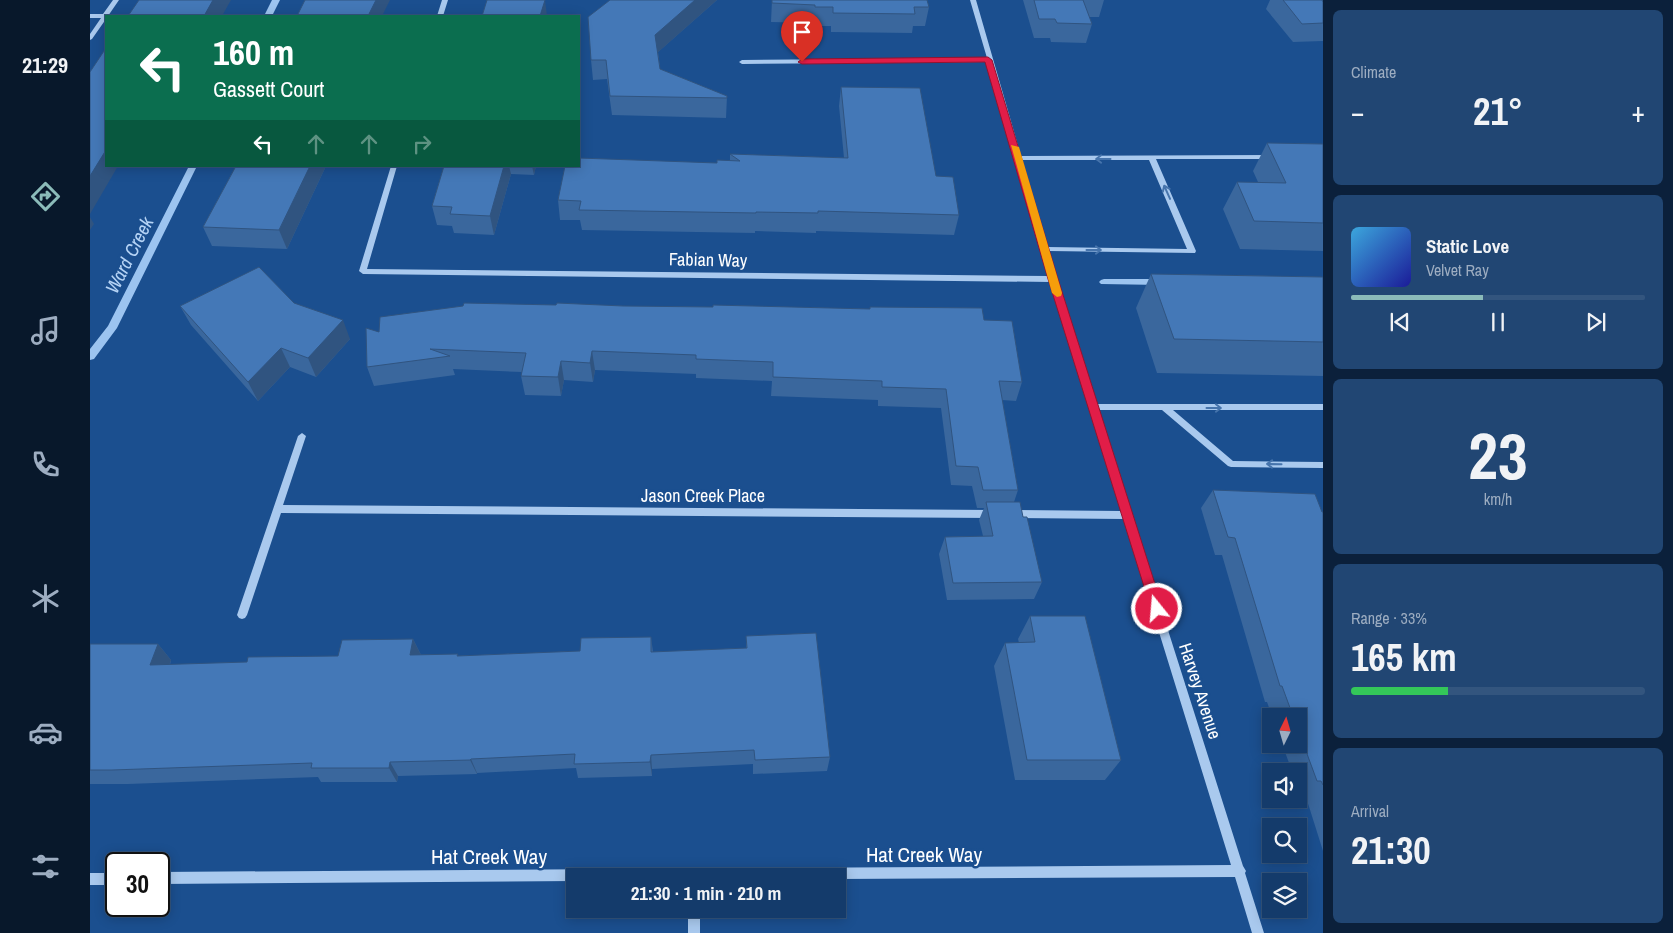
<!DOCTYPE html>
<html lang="en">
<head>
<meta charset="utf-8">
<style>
	body { margin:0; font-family:"Archivo Narrow",sans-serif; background:#214673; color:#f1f3f6; height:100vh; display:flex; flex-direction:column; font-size:19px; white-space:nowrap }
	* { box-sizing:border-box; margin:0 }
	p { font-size:16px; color:#9dadc1 }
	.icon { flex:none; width:28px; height:28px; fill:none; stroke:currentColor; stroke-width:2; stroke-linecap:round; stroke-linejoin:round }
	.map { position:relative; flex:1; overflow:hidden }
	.panel { display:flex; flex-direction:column; gap:10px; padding:10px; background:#0b203b; width:350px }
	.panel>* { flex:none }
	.banner { position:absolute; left:15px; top:15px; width:475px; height:152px; border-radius:0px; box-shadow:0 2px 12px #0003,0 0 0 1px #33557e; background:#0b6e4f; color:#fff; overflow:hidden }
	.needle { width:32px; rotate:5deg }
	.tools { position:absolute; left:1172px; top:708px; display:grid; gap:10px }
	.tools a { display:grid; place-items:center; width:45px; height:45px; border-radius:0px; background:#143b6b; box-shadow:0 2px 12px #0003,0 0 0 1px #33557e; font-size:25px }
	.speed { position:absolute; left:15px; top:852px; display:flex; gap:10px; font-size:25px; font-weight:700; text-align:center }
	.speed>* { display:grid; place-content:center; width:65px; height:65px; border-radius:50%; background:#143b6b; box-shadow:0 2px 12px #0003,0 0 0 1px #33557e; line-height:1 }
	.speed .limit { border:2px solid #111; border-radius:8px; background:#fff; color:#111 }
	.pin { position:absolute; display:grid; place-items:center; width:42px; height:42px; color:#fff; margin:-51px -21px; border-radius:50% 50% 50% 0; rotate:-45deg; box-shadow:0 0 5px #0007 }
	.pin .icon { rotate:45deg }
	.me { position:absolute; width:55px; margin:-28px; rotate:343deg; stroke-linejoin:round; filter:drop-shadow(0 0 4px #0008) }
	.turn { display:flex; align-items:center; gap:18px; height:105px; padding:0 25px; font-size:22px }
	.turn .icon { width:65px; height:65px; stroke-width:2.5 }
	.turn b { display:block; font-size:35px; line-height:42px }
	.lanes { display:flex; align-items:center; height:48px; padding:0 25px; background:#0003; justify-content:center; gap:25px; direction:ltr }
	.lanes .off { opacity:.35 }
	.big { font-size:38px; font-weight:700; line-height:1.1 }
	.panel .tile { flex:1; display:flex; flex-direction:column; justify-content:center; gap:8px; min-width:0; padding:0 18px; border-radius:8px; background:#214673 }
	.panel .dial { align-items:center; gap:0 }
	.dial b { font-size:65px; line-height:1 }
	.song { display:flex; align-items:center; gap:15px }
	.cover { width:60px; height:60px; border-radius:8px; background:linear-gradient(135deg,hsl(200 70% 55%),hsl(240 70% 35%)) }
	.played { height:5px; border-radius:2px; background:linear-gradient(90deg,#8bbbb9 45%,#33557e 45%) }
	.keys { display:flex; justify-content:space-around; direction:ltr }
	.heat { display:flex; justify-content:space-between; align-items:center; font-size:28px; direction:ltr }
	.charge { height:8px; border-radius:4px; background:linear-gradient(90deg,#34c759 33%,#33557e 0) }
	.trip { position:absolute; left:476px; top:868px; width:280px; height:50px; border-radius:0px; background:#143b6b; box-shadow:0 2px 12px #0003,0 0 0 1px #33557e; font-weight:700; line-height:50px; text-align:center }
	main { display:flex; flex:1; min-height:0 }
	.tab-bar { display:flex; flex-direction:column; width:90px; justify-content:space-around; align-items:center; background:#08182b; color:#9dadc1 }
	.tab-bar .icon { width:35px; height:35px }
	.tab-bar .current { color:#8bbbb9 }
	.tab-bar b { font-size:22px; color:#f1f3f6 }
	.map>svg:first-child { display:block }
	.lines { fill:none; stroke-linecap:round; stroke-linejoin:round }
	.stream { fill:#9cc4f0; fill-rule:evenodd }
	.minor { fill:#a9c9ee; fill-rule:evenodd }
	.wall { fill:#3a679d }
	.shaded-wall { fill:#305480 }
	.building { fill:#4478b7; stroke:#305480 }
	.oneway { stroke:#4674ac }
	.route { fill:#e11d48; stroke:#92132f }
	.slow { fill:#f59e0b }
	.labels { text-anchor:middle; stroke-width:5; stroke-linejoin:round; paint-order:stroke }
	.street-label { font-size:18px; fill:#fff; stroke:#1b4f8f }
	.water-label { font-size:19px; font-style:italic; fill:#b5d3f5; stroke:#1b4f8f }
	.near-street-label { font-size:21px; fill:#fff; stroke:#1b4f8f }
</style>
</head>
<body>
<main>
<nav class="tab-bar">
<b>21:29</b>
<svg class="icon current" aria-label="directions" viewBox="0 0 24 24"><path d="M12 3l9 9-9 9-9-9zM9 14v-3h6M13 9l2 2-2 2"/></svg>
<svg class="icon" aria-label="music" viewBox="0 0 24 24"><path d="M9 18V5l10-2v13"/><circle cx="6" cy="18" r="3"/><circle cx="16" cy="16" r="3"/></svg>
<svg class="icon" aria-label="phone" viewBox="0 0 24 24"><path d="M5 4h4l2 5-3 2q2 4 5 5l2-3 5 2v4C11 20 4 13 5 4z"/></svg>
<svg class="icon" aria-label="climate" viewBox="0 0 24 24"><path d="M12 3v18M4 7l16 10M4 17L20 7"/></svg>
<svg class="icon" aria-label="car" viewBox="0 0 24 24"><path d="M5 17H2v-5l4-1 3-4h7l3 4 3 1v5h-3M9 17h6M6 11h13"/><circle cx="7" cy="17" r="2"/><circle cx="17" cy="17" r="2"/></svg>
<svg class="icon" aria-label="filters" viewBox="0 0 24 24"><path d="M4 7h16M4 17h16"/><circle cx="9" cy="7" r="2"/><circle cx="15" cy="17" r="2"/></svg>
</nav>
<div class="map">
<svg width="1233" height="933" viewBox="0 0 1233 933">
	<rect width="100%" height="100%" fill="#1b4f8f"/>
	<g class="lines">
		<g class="stream">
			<path d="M182,0H190L182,16H174Z"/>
			<path d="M99,166H107L27,328L4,359L0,360V349L18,326Z"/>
			<path d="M1014,279H1071L1076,282L1071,285L1011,284L1009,282L1011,280Z"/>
		</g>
		<g class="minor">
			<path d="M23,0H29L18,16H16V19L2,39L0,40V34L11,18H0V14H13Z"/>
			<path d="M352,0H358L353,16H347Z"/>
			<path d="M880,0H886L931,156L1179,155L1182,157L1179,159H1066L1106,251L1105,253L959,251L1006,404H1233V410H1083L1143,461L1233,462V468L1141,467L1138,466L1072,410H1008L1153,866L1156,871L1155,873L1174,933H1162L1145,877L748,879V876H485V881L69,884V872L1141,865L1034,519L921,518L918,517L916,514L918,511L921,510L1031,511L960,282L273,274L269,271L301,166H307L277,269L959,276L898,62L652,64L649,62L652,60L897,58ZM932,160H1059L1097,249L957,247Z"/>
			<path d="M212,433L216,436L193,505L903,510L906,511L908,514L906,517L903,518L191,513L157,615L155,618L152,619L149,618L147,615L208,436Z"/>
			<rect x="0" y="873" width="26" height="12"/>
			<rect x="598" y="909" width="12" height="24"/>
		</g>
	</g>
	<g class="wall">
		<path d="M520,0H627L568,52L570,69L637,96L636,118L522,115L517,79L503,80L501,60Z"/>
		<path d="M682,0L839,7L835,26H823L822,33L741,32V26H724L723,23L681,22Z"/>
		<path d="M933,0H1014L1009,17H999L1002,24L996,43L961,42L960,38H944Z"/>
		<path d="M1180,0H1232L1233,2V41L1203,42L1176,9Z"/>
		<path d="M751,87L846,176L869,215L864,235L726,231V233L665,231V233L492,230L490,220H470L468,200L640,160V154L754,158L749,106Z"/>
		<path d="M1177,143L1233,144V251L1150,249L1133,209L1147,182H1168L1163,171Z"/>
		<path d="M146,166H236L197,249L122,246L113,227Z"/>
		<path d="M354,166H446L444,175L421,174L404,235L364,233L362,226L347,225L342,206Z"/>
		<path d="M1061,274L1233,277V376L1067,373L1046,308Z"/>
		<path d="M204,303L260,339L226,377L200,367L168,401L101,325L90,306Z"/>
		<path d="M466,305L780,309V307L894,320L932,382L926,401L912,400L928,490L924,502L933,517L952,582L944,599L857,600L849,554L855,537L893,536L889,520L894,508H887L882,486L861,485L851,408L788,406V400L681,396L682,381L606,378V374L505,370L503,382L474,380L471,396L435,395L431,376L432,372L363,369L365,375L284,386L277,367L289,332Z"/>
		<path d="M1123,490L1233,512V851L1215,794H1210L1209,791V771H1202L1192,744H1209V716H1182L1177,702H1175L1132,555H1125L1111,508Z"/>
		<path d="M940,616L1031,760L1015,780H925L904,666L915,643H929L928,639Z"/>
		<path d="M656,636L740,757L737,771L663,774V764L562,769V776L488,778L486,768L387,773V774L308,776L307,782H231L228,777L38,784H0V644H68L81,660L80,665L157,662L248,656L323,639L331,655L368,654V656L490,651L561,637L563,652L656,648Z"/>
	</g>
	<g class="shaded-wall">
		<path d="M123,0H141L132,16H114Z"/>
		<path d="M286,0H300L292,16H278Z"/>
		<path d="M455,0L457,16H450Z"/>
		<path d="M605,0H627L566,54L565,35Z"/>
		<path d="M16,150V166H28L0,214V176Z"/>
		<path d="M220,166H236L197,249L189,230Z"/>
		<path d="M414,166H419L421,174L404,235L400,216Z"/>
		<path d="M442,166H446L444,175Z"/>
		<path d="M0,217L4,224L0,230Z"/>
		<path d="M253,320L260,339L226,377L218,358Z"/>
		<path d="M191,348L200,367L168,401L158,382Z"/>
		<path d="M502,351L505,370L503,382L500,363Z"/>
		<path d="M471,361L474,380L471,396L468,377Z"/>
		<path d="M323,639L331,655H320Z"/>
		<path d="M68,644L81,660L74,681L60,665Z"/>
		<path d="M561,755L562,769V776L560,762Z"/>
		<path d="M381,759L387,773V774L380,760Z"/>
		<path d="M300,762L308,776L307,782L299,768Z"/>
	</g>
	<g class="building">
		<path d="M49,0H123L114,16H38Z"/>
		<path d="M215,0H286L278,16H207Z"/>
		<path d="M397,0H455L450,16H392Z"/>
		<path d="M520,0H605L565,35L570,69L637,96V98L520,96L516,60H501L498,17Z"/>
		<path d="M682,0H837L839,7H824L825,14L743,13V7H725V5L682,3Z"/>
		<path d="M944,0H993L1002,24L967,23L965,19H949Z"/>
		<path d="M1193,0H1232L1233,2V23L1212,24Z"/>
		<path d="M16,48V150L0,176V72Z"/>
		<path d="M751,87L830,88L846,176L863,177L869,215L728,211V213L666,212V213L489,210L491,201L468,200L475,166H489V158L627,163V160L650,161L640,154L758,158Z"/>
		<path d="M1177,143L1233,144V223L1164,221L1147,182L1196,183Z"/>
		<path d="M146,166H220L189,230L113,227Z"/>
		<path d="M354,166H414L400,216L360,214L362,207L342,206Z"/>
		<path d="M169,267L204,303L253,320L218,358L191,348L158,382L90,306Z"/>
		<path d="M1061,274L1233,277V342L1084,339Z"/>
		<path d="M374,303L466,305L467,303L533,306L623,307V305L780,309V307L892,308L894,320L922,321L932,382L909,381L928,490H893L888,467L866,466L856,389L792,387V381L683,377V362L606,359V355L502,351L500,363L471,361L468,377L431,376L436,353L340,349L360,356L277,367L276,328L289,332L290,317L373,306Z"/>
		<path d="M1123,490L1225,494L1232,512H1233V785L1231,781H1227L1209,732V716H1203L1192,686H1190L1145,538L1138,537Z"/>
		<path d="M896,502H930L933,517H937L952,582L863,583L855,537L903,536Z"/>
		<path d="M940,616H995L1031,760H937L915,643L945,642Z"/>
		<path d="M726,633L740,757L665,760L664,750L561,755L560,762L484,764L485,754L381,759L380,760L300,762L299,768H221L222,763L22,770H0V644H68L60,665L157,662L158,657L248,656L252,640L323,639L320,655L368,654L367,656L490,651L491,638L561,637V652L657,648L656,636Z"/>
	</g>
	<defs><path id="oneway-shaft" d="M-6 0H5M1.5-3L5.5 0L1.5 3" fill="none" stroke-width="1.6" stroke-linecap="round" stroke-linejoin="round" transform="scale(1.25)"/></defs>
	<g class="oneway">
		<use href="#oneway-shaft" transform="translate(1013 159) rotate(180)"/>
		<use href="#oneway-shaft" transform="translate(1077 192) rotate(-114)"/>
		<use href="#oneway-shaft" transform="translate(1004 250)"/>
		<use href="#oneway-shaft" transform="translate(1124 408)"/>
		<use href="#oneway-shaft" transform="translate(1184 464) rotate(-179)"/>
	</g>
	<path class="route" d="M898,57L902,60L968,279L1073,609L1067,614L1061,609L958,279L895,62L712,64L708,62L712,59Z"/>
	<path class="slow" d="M921,145L929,147L972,293L971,296L967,297L962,293Z"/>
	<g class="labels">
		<g class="street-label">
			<text transform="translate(618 260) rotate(1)" y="6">Fabian Way</text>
			<text x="613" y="502">Jason Creek Place</text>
			<text transform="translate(1110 691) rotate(72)" y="6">Harvey Avenue</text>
		</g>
		<g class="water-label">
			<text transform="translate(39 255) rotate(-63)" y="7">Ward Creek</text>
		</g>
		<g class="near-street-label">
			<text x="834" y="862">Hat Creek Way</text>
			<text x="399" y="864">Hat Creek Way</text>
		</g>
	</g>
</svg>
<div class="tools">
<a><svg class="needle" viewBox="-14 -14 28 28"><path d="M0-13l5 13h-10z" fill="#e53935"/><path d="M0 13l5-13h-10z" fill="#9dadc1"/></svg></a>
<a><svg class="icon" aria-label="sound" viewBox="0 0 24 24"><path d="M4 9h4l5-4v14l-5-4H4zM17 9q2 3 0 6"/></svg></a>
<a><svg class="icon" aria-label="search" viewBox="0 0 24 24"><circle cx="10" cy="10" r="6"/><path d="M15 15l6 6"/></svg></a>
<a><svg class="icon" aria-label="layers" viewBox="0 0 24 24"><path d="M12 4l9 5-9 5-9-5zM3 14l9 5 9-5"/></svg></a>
</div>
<div class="speed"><div class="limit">30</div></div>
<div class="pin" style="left:712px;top:62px;background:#d93025"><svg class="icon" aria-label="arrive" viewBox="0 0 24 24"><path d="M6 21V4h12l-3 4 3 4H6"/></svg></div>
<svg class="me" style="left:1067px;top:609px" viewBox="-20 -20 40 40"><circle r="17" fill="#e11d48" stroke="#fff" stroke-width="3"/><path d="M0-11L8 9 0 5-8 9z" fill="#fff"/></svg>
<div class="trip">21:30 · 1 min · 210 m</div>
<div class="banner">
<div class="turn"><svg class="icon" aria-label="left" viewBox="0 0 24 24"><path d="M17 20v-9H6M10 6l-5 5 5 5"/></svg><div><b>160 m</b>Gassett Court</div></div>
<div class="lanes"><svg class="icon" aria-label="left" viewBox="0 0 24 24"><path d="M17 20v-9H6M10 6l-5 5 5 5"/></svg><svg class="icon off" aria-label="ahead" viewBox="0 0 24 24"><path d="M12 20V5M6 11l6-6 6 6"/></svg><svg class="icon off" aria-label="ahead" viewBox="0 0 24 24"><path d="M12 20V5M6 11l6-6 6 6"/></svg><svg class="icon off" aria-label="right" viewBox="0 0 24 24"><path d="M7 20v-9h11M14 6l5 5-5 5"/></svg></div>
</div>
</div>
<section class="panel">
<div class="tile"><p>Climate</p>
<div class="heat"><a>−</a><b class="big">21°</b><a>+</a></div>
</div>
<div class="tile">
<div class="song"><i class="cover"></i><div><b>Static Love</b><p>Velvet Ray</p></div></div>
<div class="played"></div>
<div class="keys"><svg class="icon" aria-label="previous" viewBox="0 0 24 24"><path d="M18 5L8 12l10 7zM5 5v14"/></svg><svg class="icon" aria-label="pause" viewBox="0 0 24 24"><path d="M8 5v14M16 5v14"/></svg><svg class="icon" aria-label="next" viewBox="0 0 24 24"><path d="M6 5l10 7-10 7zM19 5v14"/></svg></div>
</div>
<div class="tile dial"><b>23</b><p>km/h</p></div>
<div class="tile"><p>Range · 33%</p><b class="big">165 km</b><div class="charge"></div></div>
<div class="tile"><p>Arrival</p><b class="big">21:30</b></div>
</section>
</main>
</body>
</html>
